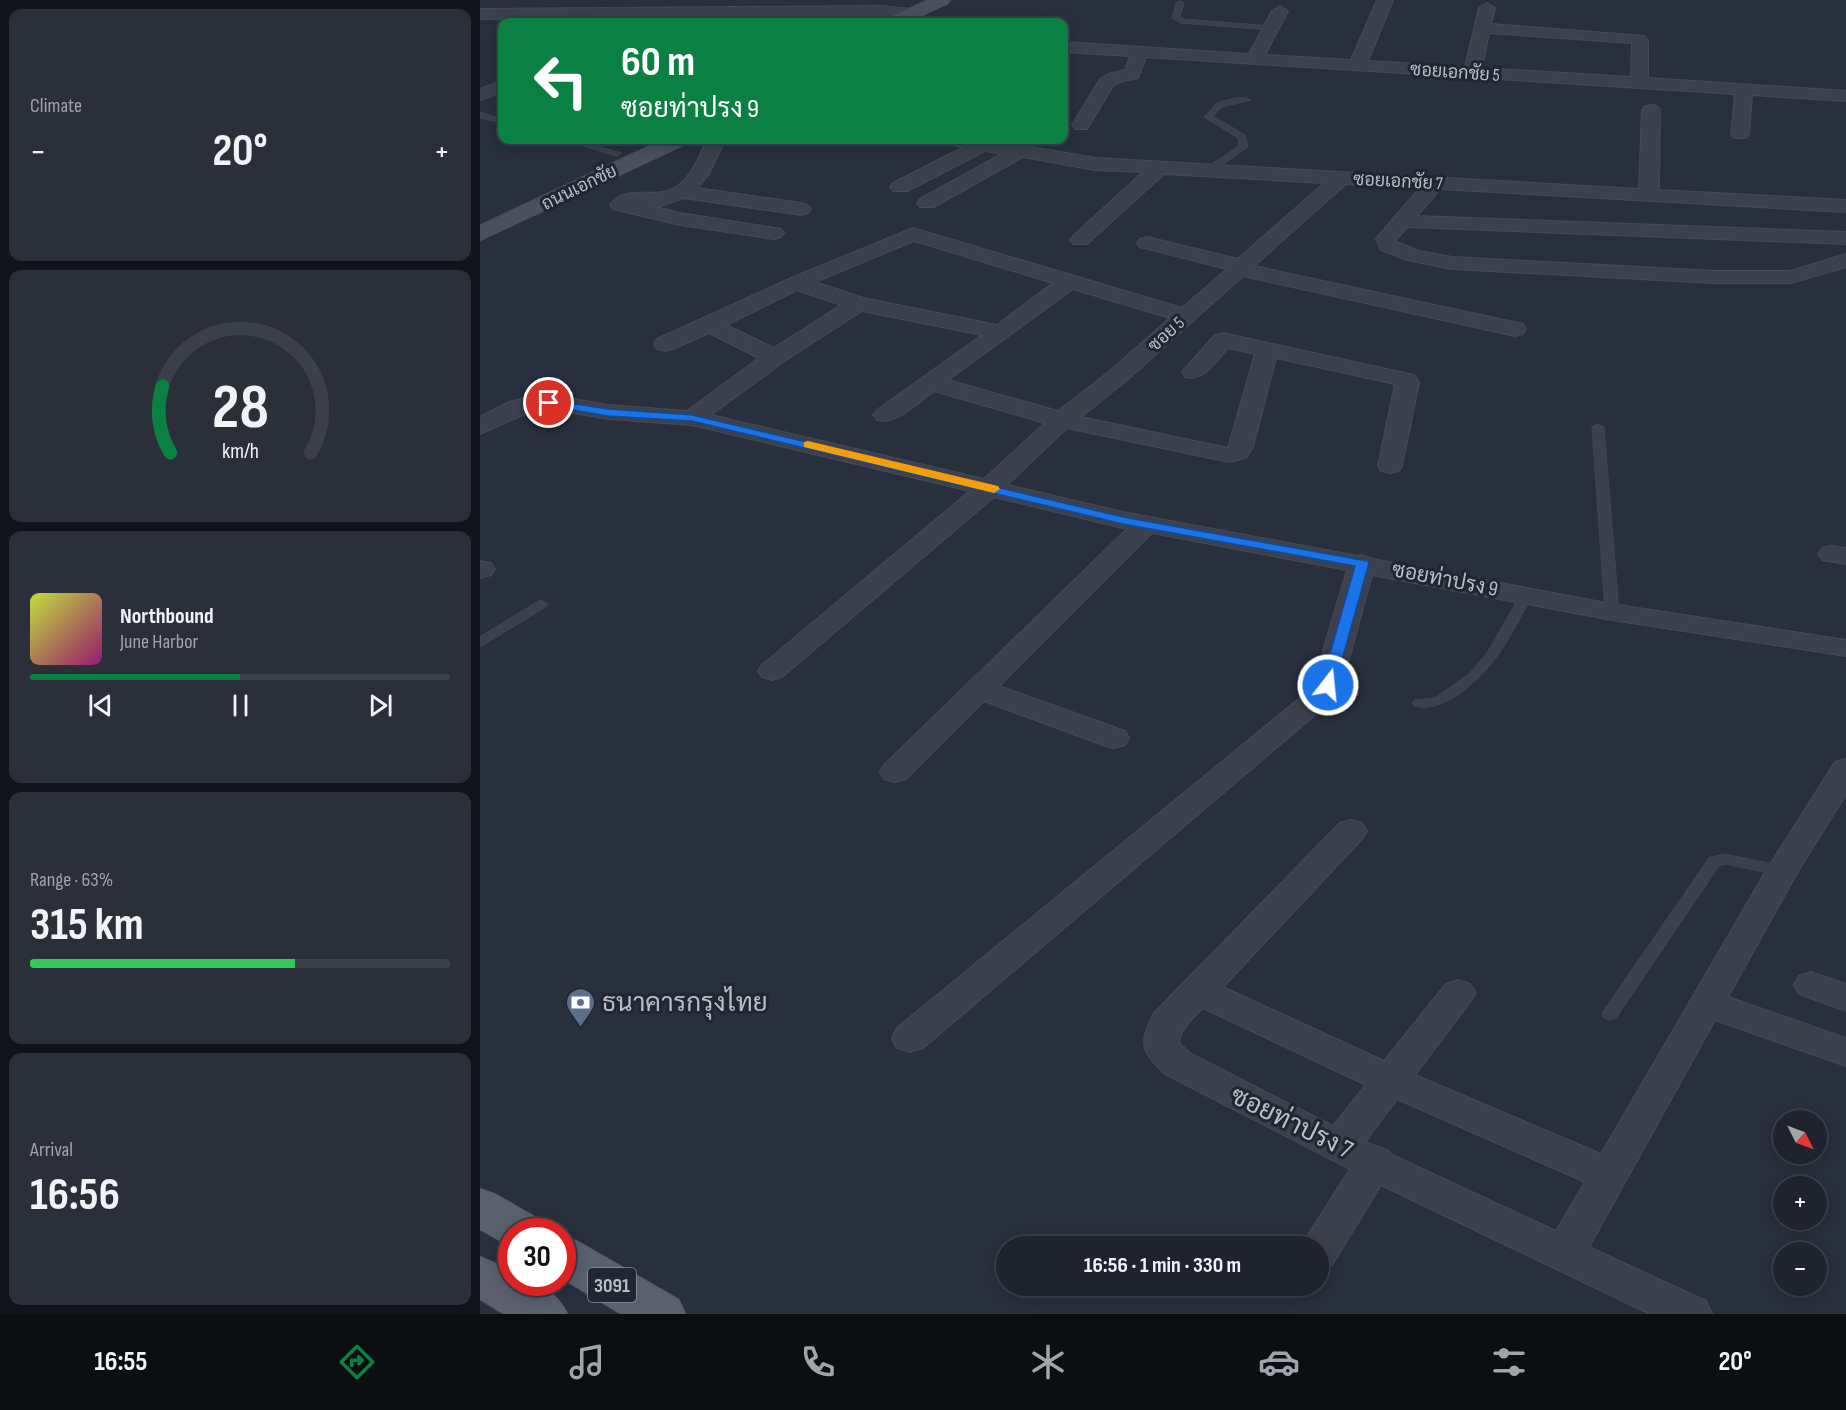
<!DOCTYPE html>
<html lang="en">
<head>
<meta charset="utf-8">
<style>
	body { margin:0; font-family:"Sofia Sans Condensed",Sarabun,sans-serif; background:#2b2f3a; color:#f1f3f6; height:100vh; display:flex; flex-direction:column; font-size:22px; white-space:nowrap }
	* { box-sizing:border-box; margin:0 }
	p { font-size:20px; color:#a1a4aa }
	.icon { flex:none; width:33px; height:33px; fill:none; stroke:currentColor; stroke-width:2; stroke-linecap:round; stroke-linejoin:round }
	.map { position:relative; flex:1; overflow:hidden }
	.side { display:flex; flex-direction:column; gap:9px; padding:9px; background:#101319; width:480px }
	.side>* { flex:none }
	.top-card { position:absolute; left:18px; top:18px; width:570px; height:126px; border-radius:12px; box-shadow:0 3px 15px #0003,0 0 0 2px #3c404a; background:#0b8043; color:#fff; overflow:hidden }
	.needle { width:39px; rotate:132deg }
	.tools { position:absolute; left:1293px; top:1110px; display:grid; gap:12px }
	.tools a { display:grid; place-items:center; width:54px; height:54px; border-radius:50%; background:#1e232e; box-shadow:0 3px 15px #0003,0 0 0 2px #3c404a; font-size:30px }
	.speed { position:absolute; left:18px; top:1218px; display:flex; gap:12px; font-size:30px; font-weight:700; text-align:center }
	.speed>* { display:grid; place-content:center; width:78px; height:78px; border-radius:50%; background:#1e232e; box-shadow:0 3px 15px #0003,0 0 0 2px #3c404a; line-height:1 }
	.speed .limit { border:9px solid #d22; background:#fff; color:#111 }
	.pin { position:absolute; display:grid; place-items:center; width:51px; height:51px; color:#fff; margin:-26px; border:3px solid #fff; border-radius:50%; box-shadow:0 2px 6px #0007 }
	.me { position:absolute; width:66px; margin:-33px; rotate:16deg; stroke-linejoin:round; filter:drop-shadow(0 0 4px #0008) }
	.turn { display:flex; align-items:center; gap:21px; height:126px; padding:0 24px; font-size:27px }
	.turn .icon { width:78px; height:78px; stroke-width:2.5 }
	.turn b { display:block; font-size:42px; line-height:51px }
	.big { font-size:45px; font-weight:700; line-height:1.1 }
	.side .tile { flex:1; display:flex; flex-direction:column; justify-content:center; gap:9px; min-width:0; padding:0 21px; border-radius:12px; background:#2b2f3a }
	.side .dial { align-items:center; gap:0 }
	.dial svg { height:156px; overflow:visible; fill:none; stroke:#3c404a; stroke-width:7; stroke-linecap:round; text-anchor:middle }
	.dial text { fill:#f1f3f6; stroke:none }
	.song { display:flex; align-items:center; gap:18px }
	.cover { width:72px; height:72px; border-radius:9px; background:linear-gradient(135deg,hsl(70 70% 55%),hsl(320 70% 35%)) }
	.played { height:6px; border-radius:3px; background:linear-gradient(90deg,#0b8043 50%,#3c404a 50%) }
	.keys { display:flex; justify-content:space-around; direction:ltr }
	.heat { display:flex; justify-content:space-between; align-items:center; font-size:33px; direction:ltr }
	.charge { height:9px; border-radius:4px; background:linear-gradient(90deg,#34c759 63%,#3c404a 0) }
	.trip { position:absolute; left:516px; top:1236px; width:333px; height:60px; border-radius:30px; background:#1e232e; box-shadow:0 3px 15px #0003,0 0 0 2px #3c404a; font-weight:700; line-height:60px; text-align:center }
	.menu { display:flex; height:96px; justify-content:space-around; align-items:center; background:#0c0e12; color:#a1a4aa }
	.menu .icon { width:42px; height:42px }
	.menu .active { color:#0b8043 }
	.menu b { font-size:27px; color:#f1f3f6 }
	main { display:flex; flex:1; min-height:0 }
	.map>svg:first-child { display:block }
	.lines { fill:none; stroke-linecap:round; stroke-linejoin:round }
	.service-casing { stroke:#454a56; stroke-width:1 }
	.minor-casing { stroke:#454a56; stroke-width:2 }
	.secondary-casing { stroke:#454a56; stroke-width:1 }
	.primary-casing { stroke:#454a56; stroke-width:1 }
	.service { fill:#3c414d; fill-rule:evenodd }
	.minor { fill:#3c414d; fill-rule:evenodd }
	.secondary { fill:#4b505f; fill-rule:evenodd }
	.primary { fill:#5a606d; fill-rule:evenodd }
	.route { fill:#1a73e8; stroke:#114b97; stroke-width:1.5 }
	.slow { fill:#f59e0b }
	.labels { text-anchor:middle; stroke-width:6; stroke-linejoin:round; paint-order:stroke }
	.far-street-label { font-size:18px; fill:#b8bdc8; stroke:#212632 }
	.shield { fill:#212632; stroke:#8b909b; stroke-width:1.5 }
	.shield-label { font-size:20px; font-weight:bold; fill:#b8bdc8 }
	.street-label { font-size:21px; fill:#b8bdc8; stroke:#212632 }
	.near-poi-label { font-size:26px; fill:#b8bdc8; stroke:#212632; text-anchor:start }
	.near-street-label { font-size:26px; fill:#b8bdc8; stroke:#212632 }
</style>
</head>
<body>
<main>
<section class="side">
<div class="tile"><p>Climate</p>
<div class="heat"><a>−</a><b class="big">20°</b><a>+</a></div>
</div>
<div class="tile dial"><svg viewBox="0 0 100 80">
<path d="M14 69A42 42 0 1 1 86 69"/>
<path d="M14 69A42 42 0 0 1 10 35" stroke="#0b8043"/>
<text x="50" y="56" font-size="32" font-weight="700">28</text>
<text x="50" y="72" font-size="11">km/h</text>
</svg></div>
<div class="tile">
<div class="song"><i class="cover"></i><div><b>Northbound</b><p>June Harbor</p></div></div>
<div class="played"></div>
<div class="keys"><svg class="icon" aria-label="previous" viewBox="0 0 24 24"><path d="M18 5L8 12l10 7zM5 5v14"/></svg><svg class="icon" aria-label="pause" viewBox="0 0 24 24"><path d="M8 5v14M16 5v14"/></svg><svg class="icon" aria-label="next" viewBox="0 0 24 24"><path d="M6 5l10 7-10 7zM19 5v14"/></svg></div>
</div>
<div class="tile"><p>Range · 63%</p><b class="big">315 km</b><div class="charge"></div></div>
<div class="tile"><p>Arrival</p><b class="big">16:56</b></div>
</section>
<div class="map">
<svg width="1366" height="1314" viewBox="0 0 1366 1314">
	<rect width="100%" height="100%" fill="#282f3d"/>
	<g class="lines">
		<defs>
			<g id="service">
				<path d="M700,1L704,3L700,17L705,19L790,26L794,28L790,30L701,23L692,18L696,3Z"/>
				<path d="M756,98H767L771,100L742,107L733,116L765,135L768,147L732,172H726V168L759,146L758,138L724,117L737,103Z"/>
				<path d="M0,112L22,119V123L0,118Z"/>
				<path d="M84,140H96L141,153L137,156Z"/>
				<path d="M1118,424L1124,427L1139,612L1132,616L1125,612L1112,427Z"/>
				<path d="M1047,591L1053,595C1030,636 1017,667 978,695C964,704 951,710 934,706L932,703L934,700L955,698L989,674L1007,653L1042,592Z"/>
				<path d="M61,600L68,604L66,607L0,647V637Z"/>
				<path d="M1245,854L1302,866L1307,867L1310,871L1307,875L1302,876L1245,864L1239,866L1136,1018L1130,1020L1124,1018L1122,1014L1124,1010L1229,858Z"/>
			</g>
			<g id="minor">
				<path d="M897,0H913L888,61L985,67L999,8L1007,3L1015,8L1011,24L1164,36L1168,41V78L1366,91V101L1272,95L1269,134L1266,138H1254L1251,134L1255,94L666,57L658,78L640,82L633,86L607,129H595L592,125L620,79L628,74L645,70L650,56L584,52V42L769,54L792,11L800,6L808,11L785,55L871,60ZM1009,33L1152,43L1151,77L1002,68Z"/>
				<path d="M400,6L433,9L441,14L433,19L400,16L0,19V9Z"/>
				<path d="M22,81V92L0,100V89Z"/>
				<path d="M1171,105L1177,106L1180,110L1179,190L1366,200V212L960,189L937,216L1366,232V244L927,227L916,240L917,242L939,251L972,257L1234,271H1310L1366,254V267L1311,283H1234L972,269L927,260L901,250L896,239L899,235L940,188L866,184L774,266L1043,324L1046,329L1043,334L1035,336L763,276L646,381L601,417L748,448L775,354L748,348C736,361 724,382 705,377L702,372L735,335L743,333L934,375L939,382L922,466L919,471L910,473L901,471L898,466L915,384L796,358L773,447L766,458L749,462L587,428L527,485L643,512L878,556L882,555L893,559L1132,604L1366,640V656L1132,620L892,575L860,692L855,698L443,1048L430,1052L417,1048L412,1038L417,1028L832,688L867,570L672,533L519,686L645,731L649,738L645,745L634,748L623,745L504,701L426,779L415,782L404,779L400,772L404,765L647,529L514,497L302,677L292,680L282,677L278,671L282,665L490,491L212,425L128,419L88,412L54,410L0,434V417L29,402L54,396L88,398L128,405L207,411L279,358L229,333L193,349L185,351L177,349L174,344L177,339L309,279L433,228L702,308L747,269L660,247L657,243L660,239L667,237L758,259L844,183L684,174L607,244H593L590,240L593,236L663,172L615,170L543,157L454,207H440L437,203L440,199L522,154L505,151L427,191H413L410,187L413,183L484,147L466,144L463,140H512L615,158L1159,189L1162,110L1165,106ZM434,241L573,283L517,325L383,298L335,282ZM593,289L690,318L630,371L578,411L468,380ZM317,290L361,305L294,348L246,325ZM382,311L502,335L397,410L393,415L397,420C417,425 438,402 454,391L565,423L504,479L231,415L303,362Z"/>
				<path d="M227,140H245L229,174L217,188L321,203L328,205L331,209L328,213L321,215L204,198L177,207L158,203L200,213L301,229L304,233L301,237L294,239L200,225L133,209L130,205C146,182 175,201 196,187C212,176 219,157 227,140Z"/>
				<path d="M1351,546L1366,548V564L1342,560L1338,554L1342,548Z"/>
				<path d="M0,561L11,563L15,569L11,575L0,578Z"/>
				<path d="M1366,759V794L1317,873L1248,997L1366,1038V1066L1235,1020L1109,1247L1226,1301L1232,1314H1170L901,1185L852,1265L838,1270V1246H821L870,1169L685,1074C661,1051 658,1044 674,1013L860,823L871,820L882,823L887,831L882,839L743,987L904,1061L966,984L978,980L990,984L996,993L990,1002L935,1075L1121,1154L1286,871L1355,762ZM723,1008L886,1085L853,1126L711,1054L699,1043C701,1028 712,1019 723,1008ZM917,1099L1105,1182L1076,1231L910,1154L909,1151L885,1142Z"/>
				<path d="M1331,972L1366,984V1011L1319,994L1314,985L1319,976Z"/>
			</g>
			<g id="secondary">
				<path d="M447,0H471L468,4L429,22H406L408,18Z"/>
				<path d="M181,140H208L205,145L0,241V225Z"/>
			</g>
			<g id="primary">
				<path d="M0,1188L16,1194L58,1218L65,1232H32V1248L0,1230Z"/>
				<path d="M82,1235L98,1241L199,1299L206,1314H140L82,1279Z"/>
				<path d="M0,1256L32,1270V1282C58,1282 76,1289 88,1314H23L0,1300Z"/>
			</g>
		</defs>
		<use href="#service" class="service-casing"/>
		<use href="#minor" class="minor-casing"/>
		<use href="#secondary" class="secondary-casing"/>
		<use href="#primary" class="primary-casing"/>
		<use href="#service" class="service"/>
		<use href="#minor" class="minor"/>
		<use href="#secondary" class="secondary"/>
		<use href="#primary" class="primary"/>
	</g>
	<path class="route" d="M69,400L128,409L212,415L643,517L887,561L889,563L855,685L848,689L841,685L875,566L643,524L212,421L128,416L65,405V401Z"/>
	<path class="slow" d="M328,441L518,486L520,489L514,493L324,447V442Z"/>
	<defs>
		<symbol id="bank-pin" viewBox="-11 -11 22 30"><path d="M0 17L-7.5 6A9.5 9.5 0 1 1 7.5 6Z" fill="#5c6f8a" stroke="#212632"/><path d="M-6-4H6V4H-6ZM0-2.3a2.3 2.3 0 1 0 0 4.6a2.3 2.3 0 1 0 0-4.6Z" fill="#fff"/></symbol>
	</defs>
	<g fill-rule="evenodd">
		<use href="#bank-pin" x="84" y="986" width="33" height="45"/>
	</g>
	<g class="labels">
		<g class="far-street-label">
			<text transform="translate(975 72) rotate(4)" y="6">ซอยเอกชัย 5</text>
			<text transform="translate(918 181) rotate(3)" y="6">ซอยเอกชัย 7</text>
			<text transform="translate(99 187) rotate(-26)" y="6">ถนนเอกชัย</text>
			<text transform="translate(686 334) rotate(-42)" y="6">ซอย 5</text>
		</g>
		<rect class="shield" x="108" y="1268" width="48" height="34" rx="4.5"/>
		<g class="shield-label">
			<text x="132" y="1292">3091</text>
		</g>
		<g class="street-label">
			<text transform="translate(965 579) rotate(11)" y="7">ซอยท่าปรง 9</text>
		</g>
		<g class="near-poi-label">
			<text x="122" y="1011">ธนาคารกรุงไทย</text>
		</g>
		<g class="near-street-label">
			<text transform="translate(812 1122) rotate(26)" y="9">ซอยท่าปรง 7</text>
		</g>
	</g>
</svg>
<div class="tools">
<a><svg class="needle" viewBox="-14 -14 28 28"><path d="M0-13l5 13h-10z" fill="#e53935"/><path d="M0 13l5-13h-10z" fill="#a1a4aa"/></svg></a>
<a>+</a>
<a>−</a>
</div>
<div class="speed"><div class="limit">30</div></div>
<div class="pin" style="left:69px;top:403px;background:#d93025"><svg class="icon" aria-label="arrive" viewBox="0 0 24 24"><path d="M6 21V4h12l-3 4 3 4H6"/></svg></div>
<svg class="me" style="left:848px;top:685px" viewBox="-20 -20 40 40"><circle r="17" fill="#1a73e8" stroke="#fff" stroke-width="3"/><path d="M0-11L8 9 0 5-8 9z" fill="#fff"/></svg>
<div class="trip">16:56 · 1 min · 330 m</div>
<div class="top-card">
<div class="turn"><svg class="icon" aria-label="left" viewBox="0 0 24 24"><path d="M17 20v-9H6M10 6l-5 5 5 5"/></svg><div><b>60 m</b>ซอยท่าปรง 9</div></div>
</div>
</div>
</main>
<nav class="menu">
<b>16:55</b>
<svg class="icon active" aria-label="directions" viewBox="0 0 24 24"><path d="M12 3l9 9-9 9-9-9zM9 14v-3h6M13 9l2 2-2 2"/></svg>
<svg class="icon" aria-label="music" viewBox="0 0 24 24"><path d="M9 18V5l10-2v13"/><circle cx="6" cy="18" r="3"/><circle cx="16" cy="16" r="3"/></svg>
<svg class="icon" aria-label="phone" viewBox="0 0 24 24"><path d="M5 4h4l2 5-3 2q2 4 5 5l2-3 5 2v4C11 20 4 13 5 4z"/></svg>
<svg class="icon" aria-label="climate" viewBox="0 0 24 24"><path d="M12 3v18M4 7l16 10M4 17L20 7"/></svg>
<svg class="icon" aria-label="car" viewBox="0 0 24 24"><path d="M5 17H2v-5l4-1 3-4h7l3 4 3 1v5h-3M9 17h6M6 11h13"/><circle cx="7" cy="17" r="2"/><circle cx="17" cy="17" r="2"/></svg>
<svg class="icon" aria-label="filters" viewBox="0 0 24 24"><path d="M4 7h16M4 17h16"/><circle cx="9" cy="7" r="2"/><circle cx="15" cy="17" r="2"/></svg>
<b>20°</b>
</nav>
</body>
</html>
